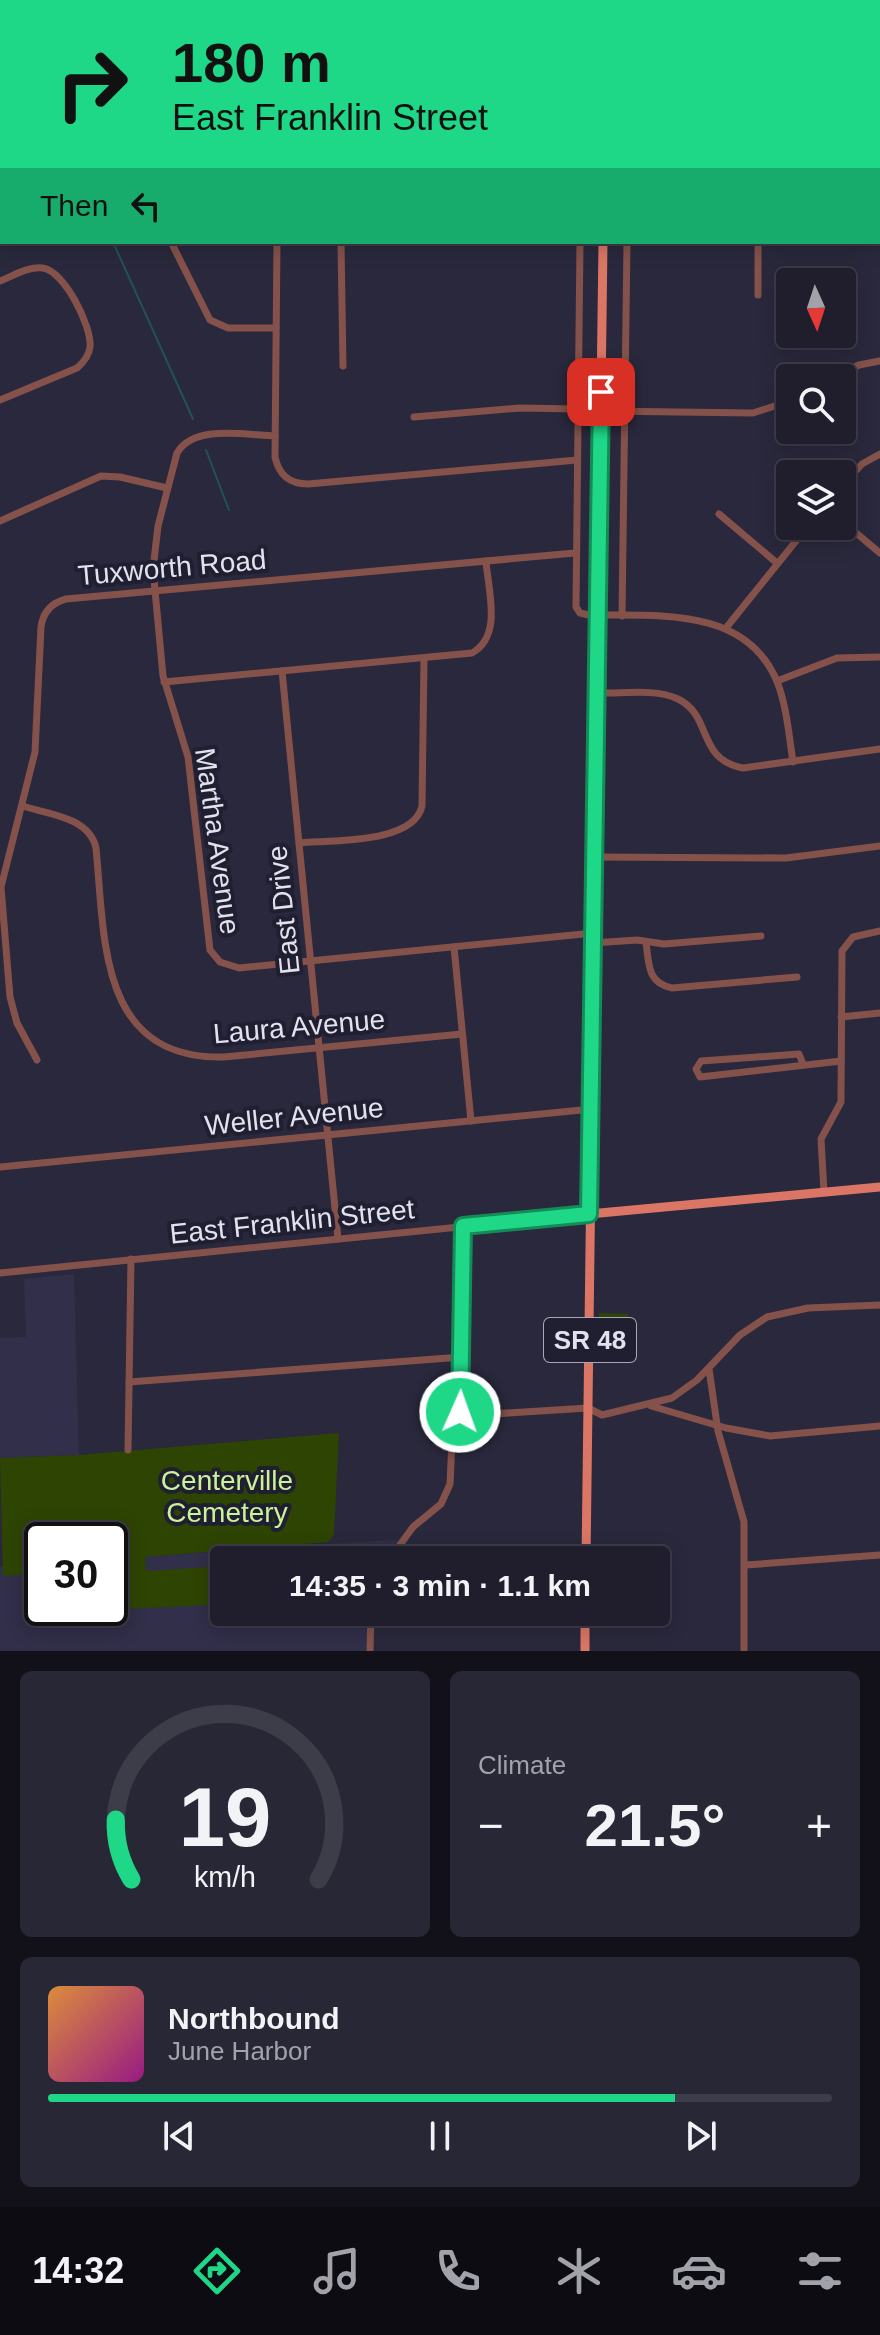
<!DOCTYPE html>
<html lang="en">
<head>
<meta charset="utf-8">
<style>
	body { margin:0; font-family:Helvetica,sans-serif; background:#282735; color:#f1f3f6; height:100vh; display:flex; flex-direction:column; font-size:30px; white-space:nowrap }
	* { box-sizing:border-box; margin:0 }
	p { font-size:26px; color:#a2a2aa }
	.icon { flex:none; width:44px; height:44px; fill:none; stroke:currentColor; stroke-width:2; stroke-linecap:round; stroke-linejoin:round }
	.map { position:relative; height:1651px; overflow:hidden }
	.drawer { display:flex; flex-direction:column; gap:20px; padding:20px; background:#121019; flex:1 }
	.drawer>* { flex:none }
	.guide { position:absolute; left:0px; top:0px; width:880px; height:244px; box-shadow:0 4px 20px #0003,0 0 0 2px #3d3c49; background:#1ed888; color:#111; overflow:hidden }
	.needle { width:52px; rotate:177deg }
	.controls { position:absolute; left:776px; top:268px; display:grid; gap:16px }
	.controls a { display:grid; place-items:center; width:80px; height:80px; border-radius:8px; background:#201e2d; box-shadow:0 4px 20px #0003,0 0 0 2px #3d3c49; font-size:40px }
	.speed { position:absolute; left:24px; top:1522px; display:flex; gap:16px; font-size:40px; font-weight:700; text-align:center }
	.speed>* { display:grid; place-content:center; width:104px; height:104px; border-radius:50%; background:#201e2d; box-shadow:0 4px 20px #0003,0 0 0 2px #3d3c49; line-height:1 }
	.speed .limit { border:4px solid #111; border-radius:12px; background:#fff; color:#111 }
	.pin { position:absolute; display:grid; place-items:center; width:68px; height:68px; color:#fff; margin:-34px; border-radius:16px; box-shadow:0 4px 12px #0006 }
	.me { position:absolute; width:88px; margin:-44px; rotate:2deg; stroke-linejoin:round; filter:drop-shadow(0 0 6px #0008) }
	.turn { display:flex; align-items:center; gap:28px; height:168px; padding:0 40px; font-size:36px }
	.turn .icon { width:104px; height:104px; stroke-width:2.5 }
	.turn b { display:block; font-size:56px; line-height:68px }
	.then { display:flex; align-items:center; height:76px; padding:0 40px; background:#0003; gap:16px; font-size:30px }
	.big { font-size:60px; font-weight:800; line-height:1.1 }
	.drawer .tile { flex:1; display:flex; flex-direction:column; justify-content:center; gap:12px; min-width:0; padding:0 28px; border-radius:12px; background:#282735 }
	.drawer .dial { align-items:center; gap:0 }
	.dial svg { height:208px; overflow:visible; fill:none; stroke:#3d3c49; stroke-width:7; stroke-linecap:round; text-anchor:middle }
	.dial text { fill:#f1f3f6; stroke:none }
	.song { display:flex; align-items:center; gap:24px }
	.cover { width:96px; height:96px; border-radius:12px; background:linear-gradient(135deg,hsl(30 70% 55%),hsl(310 70% 35%)) }
	.played { height:8px; border-radius:4px; background:linear-gradient(90deg,#1ed888 80%,#3d3c49 80%) }
	.keys { display:flex; justify-content:space-around; direction:ltr }
	.heat { display:flex; justify-content:space-between; align-items:center; font-size:44px; direction:ltr }
	.drawer .tiles { flex:1; display:grid; gap:20px; grid-template-columns:1fr 1fr }
	.tile:last-child { grid-column:span 2 }
	.trip { position:absolute; left:210px; top:1546px; width:460px; height:80px; border-radius:8px; background:#201e2d; box-shadow:0 4px 20px #0003,0 0 0 2px #3d3c49; font-weight:800; line-height:80px; text-align:center }
	.tabs { display:flex; height:128px; justify-content:space-around; align-items:center; background:#0d0c12; color:#a2a2aa }
	.tabs .icon { width:56px; height:56px }
	.tabs .active { color:#1ed888 }
	.tabs b { font-size:36px; color:#f1f3f6 }
	.map>svg:first-child { display:block }
	.built { fill:#312f49 }
	.green { fill:#2e4403; fill-rule:evenodd }
	.lines { fill:none; stroke-linecap:round; stroke-linejoin:round }
	.stream { stroke:#1f5358; stroke-width:2 }
	.minor { stroke:#84524a; stroke-width:7 }
	.major { stroke:#db7666; stroke-width:9 }
	.route-casing { stroke:#148c58; stroke-width:20 }
	.route { stroke:#1ed888; stroke-width:14 }
	.labels { text-anchor:middle; stroke-width:8; stroke-linejoin:round; paint-order:stroke }
	.shield { fill:#201f32; stroke:#a8a8b6; stroke-width:2 }
	.shield-label { font-size:26px; font-weight:bold; fill:#e2e2ef }
	.street-label { font-size:28px; fill:#e2e2ef; stroke:#201f32 }
	.park-label { font-size:28px; fill:#caf299; stroke:#201f32 }
</style>
</head>
<body>
<div class="map">
<svg width="880" height="1651" viewBox="0 0 880 1651">
	<rect width="100%" height="100%" fill="#2a283c"/>
	<g class="built">
		<path d="M74,1274L79,1455L0,1458V1338L26,1337L24,1279Z"/>
		<path d="M404,1539L389,1560H224V1612H371L370,1651H0V1567L42,1564V1608H110V1559Z"/>
	</g>
	<g class="green">
		<path d="M599,1313L628,1314L629,1354L598,1356Z"/>
		<path d="M339,1433L334,1535L328,1542L145,1557L146,1571L209,1567L211,1605L32,1613L36,1592L32,1581L20,1575L3,1576L0,1458L79,1455ZM42,1540H110V1608H42Z"/>
	</g>
	<g class="lines">
		<g class="stream">
			<path d="M0,122L2,123"/>
			<path d="M113,242L193,419"/>
			<path d="M206,450L229,510"/>
		</g>
		<g class="minor">
			<path d="M361,0L364,2"/>
			<path d="M525,0L526,2"/>
			<path d="M210,2L215,0"/>
			<path d="M280,2V0"/>
			<path d="M878,107L880,109"/>
			<path d="M878,117L880,114"/>
			<path d="M878,234H880"/>
			<path d="M171,242L210,320L228,328H276"/>
			<path d="M277,242L275,457C279,475 289,484 308,484L577,460"/>
			<path d="M341,242L343,366"/>
			<path d="M580,242L576,607L580,613L589,615C657,616 748,606 778,684C787,709 789,736 793,762"/>
			<path d="M0,281C13,276 29,266 43,268C64,271 92,326 90,347C89,356 84,362 77,368L0,400"/>
			<path d="M758,295V242"/>
			<path d="M832,378L859,365L880,361"/>
			<path d="M601,411L753,413L790,401"/>
			<path d="M414,417L520,408L577,409"/>
			<path d="M275,436C246,435 194,424 177,453L158,526L153,569L163,676L188,757L210,950L220,962L239,968L593,933"/>
			<path d="M842,486L862,464L880,454"/>
			<path d="M719,514L777,563"/>
			<path d="M0,521L101,476L120,477L167,488"/>
			<path d="M842,521L880,553"/>
			<path d="M622,616L627,242"/>
			<path d="M726,628L808,526"/>
			<path d="M282,671L338,1239"/>
			<path d="M777,681L837,658L880,657"/>
			<path d="M164,682L472,653C503,636 488,590 486,561"/>
			<path d="M597,693C621,694 655,688 678,699C713,716 696,759 743,768L880,749"/>
			<path d="M22,806C48,814 89,817 96,848C105,939 98,1060 224,1057L462,1034"/>
			<path d="M299,843C331,840 414,844 422,806L424,659"/>
			<path d="M594,857L786,858L880,846"/>
			<path d="M646,942C649,964 647,983 672,988L797,977"/>
			<path d="M593,943L637,940L664,944L761,936"/>
			<path d="M454,947L471,1121"/>
			<path d="M841,1017L880,1013"/>
			<path d="M37,1060L17,1023L10,997L1,887L35,752L41,627C43,612 51,603 66,599L575,553"/>
			<path d="M803,1064L799,1054L701,1061L696,1069L700,1077L841,1061"/>
			<path d="M0,1167L592,1109"/>
			<path d="M824,1192L821,1139L841,1102L842,951L853,937L880,931"/>
			<path d="M0,1273L589,1214"/>
			<path d="M709,1369L718,1431L744,1522V1651"/>
			<path d="M129,1382L462,1357"/>
			<path d="M651,1406L726,1428L770,1436L880,1426"/>
			<path d="M460,1412L476,1415L588,1408L602,1415L672,1398L697,1380L740,1335L767,1317L808,1308L880,1305"/>
			<path d="M128,1450L131,1259"/>
			<path d="M389,1560L413,1527L441,1504L450,1484L452,1440L461,1405L463,1226"/>
			<path d="M746,1565L880,1555"/>
			<path d="M370,1651L371,1612"/>
		</g>
		<g class="major">
			<path d="M610,2V0"/>
			<path d="M589,1214L880,1187"/>
			<path d="M586,1560L603,242"/>
			<path d="M585,1651V1612"/>
		</g>
	</g>
	<g class="lines">
		<defs>
			<path id="route" d="M460,1412L463,1226L589,1214L601,392"/>
		</defs>
		<use href="#route" class="route-casing"/>
		<use href="#route" class="route"/>
	</g>
	<g class="labels">
		<rect class="shield" x="544" y="1318" width="92" height="44" rx="6"/>
		<g class="shield-label">
			<text x="590" y="1349">SR 48</text>
		</g>
		<g class="street-label">
			<text transform="translate(172 567) rotate(-5)" y="10">Tuxworth Road</text>
			<text transform="translate(218 841) rotate(82)" y="10">Martha Avenue</text>
			<text transform="translate(283 910) rotate(-96)" y="10">East Drive</text>
			<text transform="translate(299 1026) rotate(-5)" y="10">Laura Avenue</text>
			<text transform="translate(294 1116) rotate(-6)" y="10">Weller Avenue</text>
			<text transform="translate(292 1221) rotate(-6)" y="10">East Franklin Street</text>
		</g>
		<g class="park-label">
			<text x="227" y="1490">Centerville<tspan x="227" dy="32">Cemetery</tspan></text>
		</g>
	</g>
</svg>
<div class="controls">
<a><svg class="needle" viewBox="-14 -14 28 28"><path d="M0-13l5 13h-10z" fill="#e53935"/><path d="M0 13l5-13h-10z" fill="#a2a2aa"/></svg></a>
<a><svg class="icon" aria-label="search" viewBox="0 0 24 24"><circle cx="10" cy="10" r="6"/><path d="M15 15l6 6"/></svg></a>
<a><svg class="icon" aria-label="layers" viewBox="0 0 24 24"><path d="M12 4l9 5-9 5-9-5zM3 14l9 5 9-5"/></svg></a>
</div>
<div class="speed"><div class="limit">30</div></div>
<div class="pin" style="left:601px;top:392px;background:#d93025"><svg class="icon" aria-label="arrive" viewBox="0 0 24 24"><path d="M6 21V4h12l-3 4 3 4H6"/></svg></div>
<svg class="me" style="left:460px;top:1412px" viewBox="-20 -20 40 40"><circle r="17" fill="#1ed888" stroke="#fff" stroke-width="3"/><path d="M0-11L8 9 0 5-8 9z" fill="#fff"/></svg>
<div class="trip">14:35 · 3 min · 1.1 km</div>
<div class="guide">
<div class="turn"><svg class="icon" aria-label="right" viewBox="0 0 24 24"><path d="M7 20v-9h11M14 6l5 5-5 5"/></svg><div><b>180 m</b>East Franklin Street</div></div>
<div class="then">Then<svg class="icon" aria-label="left" viewBox="0 0 24 24"><path d="M17 20v-9H6M10 6l-5 5 5 5"/></svg></div>
</div>
</div>
<section class="drawer">
<div class="tiles">
<div class="tile dial"><svg viewBox="0 0 100 80">
<path d="M14 69A42 42 0 1 1 86 69"/>
<path d="M14 69A42 42 0 0 1 8 46" stroke="#1ed888"/>
<text x="50" y="56" font-size="32" font-weight="700">19</text>
<text x="50" y="72" font-size="11">km/h</text>
</svg></div>
<div class="tile"><p>Climate</p>
<div class="heat"><a>−</a><b class="big">21.5°</b><a>+</a></div>
</div>
<div class="tile">
<div class="song"><i class="cover"></i><div><b>Northbound</b><p>June Harbor</p></div></div>
<div class="played"></div>
<div class="keys"><svg class="icon" aria-label="previous" viewBox="0 0 24 24"><path d="M18 5L8 12l10 7zM5 5v14"/></svg><svg class="icon" aria-label="pause" viewBox="0 0 24 24"><path d="M8 5v14M16 5v14"/></svg><svg class="icon" aria-label="next" viewBox="0 0 24 24"><path d="M6 5l10 7-10 7zM19 5v14"/></svg></div>
</div>
</div>
</section>
<nav class="tabs">
<b>14:32</b>
<svg class="icon active" aria-label="directions" viewBox="0 0 24 24"><path d="M12 3l9 9-9 9-9-9zM9 14v-3h6M13 9l2 2-2 2"/></svg>
<svg class="icon" aria-label="music" viewBox="0 0 24 24"><path d="M9 18V5l10-2v13"/><circle cx="6" cy="18" r="3"/><circle cx="16" cy="16" r="3"/></svg>
<svg class="icon" aria-label="phone" viewBox="0 0 24 24"><path d="M5 4h4l2 5-3 2q2 4 5 5l2-3 5 2v4C11 20 4 13 5 4z"/></svg>
<svg class="icon" aria-label="climate" viewBox="0 0 24 24"><path d="M12 3v18M4 7l16 10M4 17L20 7"/></svg>
<svg class="icon" aria-label="car" viewBox="0 0 24 24"><path d="M5 17H2v-5l4-1 3-4h7l3 4 3 1v5h-3M9 17h6M6 11h13"/><circle cx="7" cy="17" r="2"/><circle cx="17" cy="17" r="2"/></svg>
<svg class="icon" aria-label="filters" viewBox="0 0 24 24"><path d="M4 7h16M4 17h16"/><circle cx="9" cy="7" r="2"/><circle cx="15" cy="17" r="2"/></svg>
</nav>
</body>
</html>
